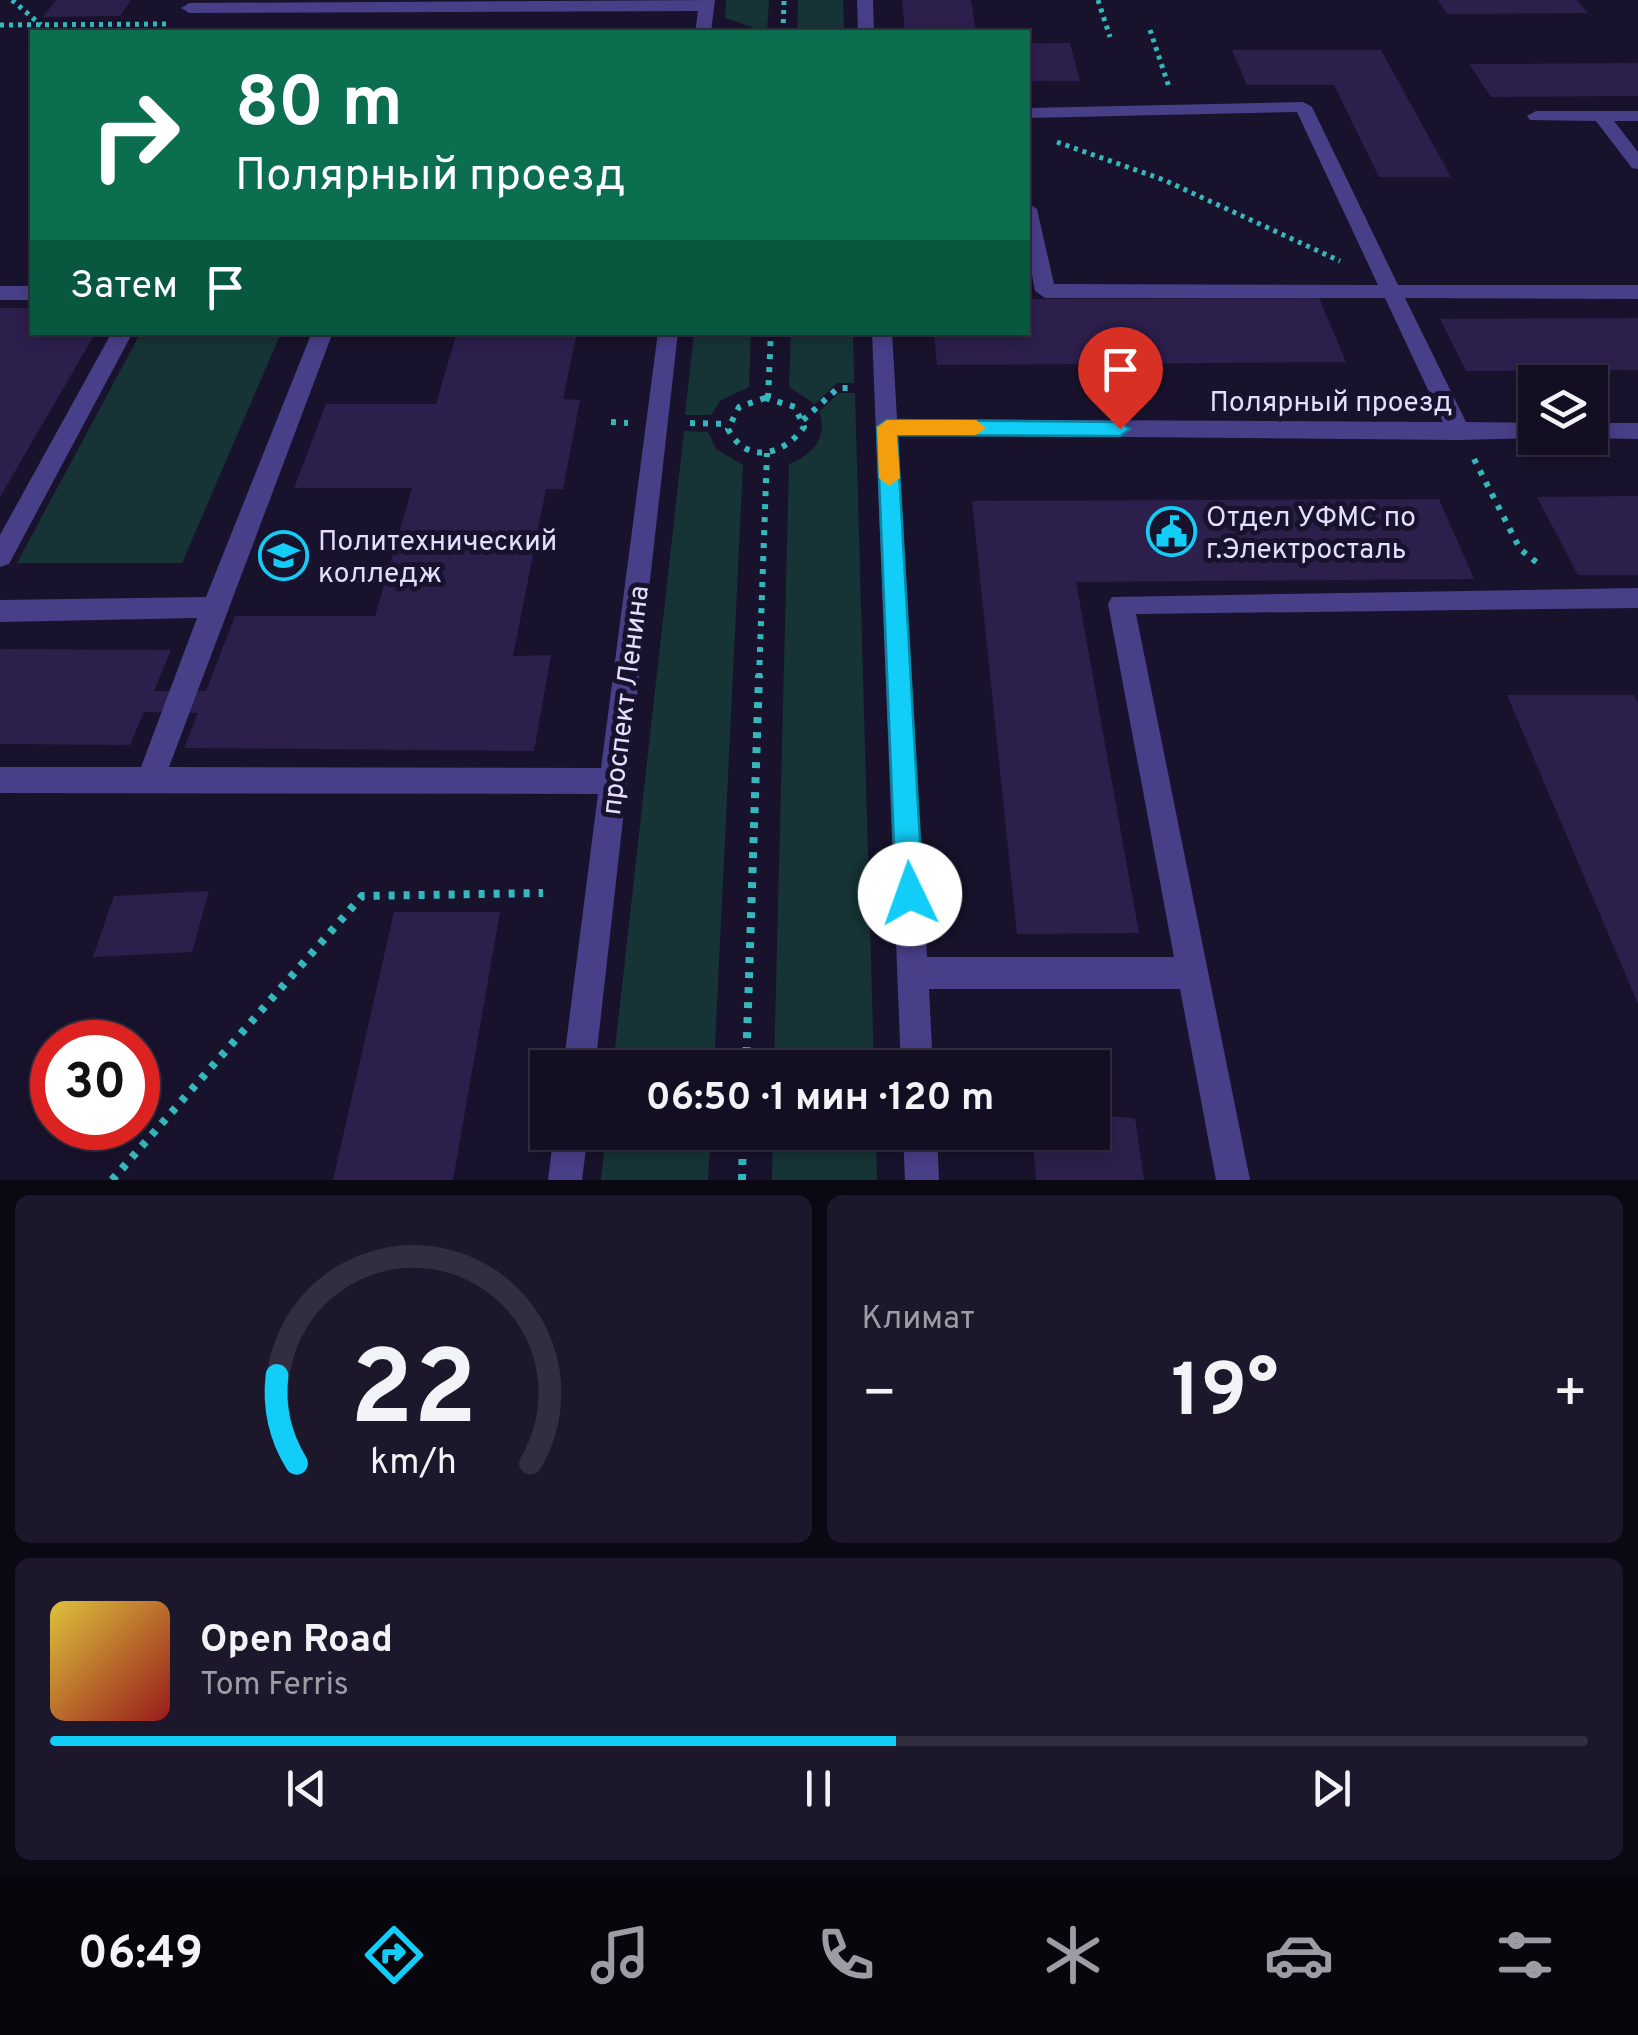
<!DOCTYPE html>
<html lang="ru">
<head>
<meta charset="utf-8">
<style>
	body { margin:0; font-family:Overpass,sans-serif; background:#1c172a; color:#f1f3f6; height:100vh; display:flex; flex-direction:column; font-size:38px; white-space:nowrap }
	* { box-sizing:border-box; margin:0 }
	p { font-size:32px; color:#9d9ca5 }
	.icon { flex:none; width:55px; height:55px; fill:none; stroke:currentColor; stroke-width:2; stroke-linecap:round; stroke-linejoin:round }
	.map { position:relative; height:1180px; overflow:hidden }
	.drawer { display:flex; flex-direction:column; gap:15px; padding:15px; background:#0a0812; flex:1 }
	.drawer>* { flex:none }
	.guide { position:absolute; left:30px; top:30px; width:1000px; height:305px; border-radius:0px; box-shadow:0 5px 15px #0003,0 0 0 2px #322e3f; background:#0b6e4f; color:#fff; overflow:hidden }
	.buttons { position:absolute; left:1518px; top:365px; display:grid; gap:20px }
	.buttons a { display:grid; place-items:center; width:90px; height:90px; border-radius:0px; background:#130e21; box-shadow:0 5px 15px #0003,0 0 0 2px #322e3f; font-size:50px }
	.speed { position:absolute; left:30px; top:1020px; display:flex; gap:20px; font-size:50px; font-weight:700; text-align:center }
	.speed>* { display:grid; place-content:center; width:130px; height:130px; border-radius:50%; background:#130e21; box-shadow:0 5px 15px #0003,0 0 0 2px #322e3f; line-height:1 }
	.speed .limit { border:15px solid #d22; background:#fff; color:#111 }
	.pin { position:absolute; display:grid; place-items:center; width:85px; height:85px; color:#fff; margin:-102px -42px; border-radius:50% 50% 50% 0; rotate:-45deg; box-shadow:0 0 10px #0007 }
	.pin .icon { rotate:45deg }
	.me { position:absolute; width:110px; margin:-55px; rotate:357deg; stroke-linejoin:round; filter:drop-shadow(0 0 8px #0008) }
	.turn { display:flex; align-items:center; gap:35px; height:210px; padding:0 40px; font-size:45px }
	.turn .icon { width:130px; height:130px; stroke-width:2.5 }
	.turn b { display:block; font-size:70px; line-height:85px }
	.then { display:flex; align-items:center; height:95px; padding:0 40px; background:#0003; gap:20px; font-size:38px }
	.big { font-size:75px; font-weight:700; line-height:1.1 }
	.drawer .widget { flex:1; display:flex; flex-direction:column; justify-content:center; gap:15px; min-width:0; padding:0 35px; border-radius:15px; background:#1c172a }
	.drawer .dial { align-items:center; gap:0 }
	.dial svg { height:260px; overflow:visible; fill:none; stroke:#322e3f; stroke-width:7; stroke-linecap:round; text-anchor:middle }
	.dial text { fill:#f1f3f6; stroke:none }
	.song { display:flex; align-items:center; gap:30px }
	.cover { width:120px; height:120px; border-radius:15px; background:linear-gradient(135deg,hsl(50 70% 55%),hsl(0 70% 35%)) }
	.played { height:10px; border-radius:5px; background:linear-gradient(90deg,#11cdf7 55%,#322e3f 55%) }
	.keys { display:flex; justify-content:space-around; direction:ltr }
	.heat { display:flex; justify-content:space-between; align-items:center; font-size:55px; direction:ltr }
	.drawer .tiles { flex:1; display:grid; gap:15px; grid-template-columns:1fr 1fr }
	.widget:last-child { grid-column:span 2 }
	.trip { position:absolute; left:530px; top:1050px; width:580px; height:100px; border-radius:0px; background:#130e21; box-shadow:0 5px 15px #0003,0 0 0 2px #322e3f; font-weight:700; line-height:100px; text-align:center }
	.menu { display:flex; height:160px; justify-content:space-around; align-items:center; background:#08060d; color:#9d9ca5 }
	.menu .icon { width:70px; height:70px }
	.menu .active { color:#11cdf7 }
	.menu b { font-size:45px; color:#f1f3f6 }
	.map>svg:first-child { display:block }
	.green { fill:#163436 }
	.building { fill:#2c1f4c }
	.lines { fill:none; stroke-linecap:round; stroke-linejoin:round }
	.path-far2 { stroke:#35b8bb; stroke-width:5; stroke-dasharray:4 5; stroke-linecap:butt }
	.path-far1 { stroke:#35b8bb; stroke-width:6; stroke-dasharray:5 8; stroke-linecap:butt }
	.path { stroke:#35b8bb; stroke-width:8; stroke-dasharray:6 9; stroke-linecap:butt }
	.minor { fill:#483f89; fill-rule:evenodd }
	.route { fill:#11cdf7; stroke:#0b85a1; stroke-width:2.5 }
	.slow { fill:#f59e0b }
	.labels { text-anchor:middle; stroke-width:10; stroke-linejoin:round; paint-order:stroke }
	.street-label { font-size:28px; fill:#e4defe; stroke:#19122c }
	.poi-label { font-size:28px; fill:#e4defe; stroke:#19122c; text-anchor:start }
</style>
</head>
<body>
<div class="map">
<svg width="1638" height="1180" viewBox="0 0 1638 1180">
	<rect width="100%" height="100%" fill="#19122c"/>
	<g class="green">
		<path d="M726,0H769L767,32L725,18Z"/>
		<path d="M798,0H843L844,32H797Z"/>
		<path d="M141,332L281,333L182,563H17Z"/>
		<path d="M694,333H751L749,387L721,400L711,415H685Z"/>
		<path d="M791,333H853L854,383H837L815,404L789,387Z"/>
		<path d="M839,393H855L874,1067H774L789,464C811,456 829,437 819,412Z"/>
		<path d="M684,431L708,432L716,449L743,465L714,1067H613Z"/>
		<path d="M606,1133H711L708,1180H601Z"/>
		<path d="M773,1133H876L877,1180H772Z"/>
	</g>
	<g class="building">
		<path d="M56,0H131L120,16L43,17Z"/>
		<path d="M902,0H971L976,32H905Z"/>
		<path d="M1438,0H1577L1588,13L1447,14Z"/>
		<path d="M1028,43H1070L1080,81H1028Z"/>
		<path d="M1232,50H1381L1451,177H1379L1334,85H1247Z"/>
		<path d="M1638,63V96L1491,97L1469,64Z"/>
		<path d="M1319,298L1346,362L937,365L934,332H1028V299Z"/>
		<path d="M0,308H32V332H96L0,497Z"/>
		<path d="M1638,318V370L1466,371L1440,319Z"/>
		<path d="M457,332H577L563,399L580,400L563,489H546L513,656L551,655L534,751L184,748L198,713L144,712L130,745L0,744V649L171,650L154,691H206L235,616H375L412,488H294L326,404H436Z"/>
		<path d="M1638,496V575H1578L1537,497Z"/>
		<path d="M1439,499L1474,579L1076,582L1139,933L1017,934L972,501Z"/>
		<path d="M1507,695H1634L1638,703V1004Z"/>
		<path d="M209,891L192,952L93,957L114,896Z"/>
		<path d="M394,912H500L453,1180H333Z"/>
		<path d="M1092,1115L1135,1118L1144,1180H1036L1032,1132H1092Z"/>
	</g>
	<g class="lines">
		<g class="path-far2">
			<path d="M12,0L41,25"/>
			<path d="M1098,0L1110,37"/>
			<path d="M0,25L169,24"/>
			<path d="M1150,30L1169,87"/>
			<path d="M783,32L784,0"/>
			<path d="M1057,142L1164,180L1340,261"/>
		</g>
		<g class="path-far1">
			<path d="M765,398L795,407L804,427C784,455 747,466 728,429L739,407Z"/>
			<path d="M768,398L771,332"/>
			<path d="M803,420L838,388H855"/>
			<path d="M611,422L628,423"/>
			<path d="M690,423L729,424"/>
			<path d="M1474,459L1520,549L1541,566"/>
			<path d="M759,678L767,453"/>
		</g>
		<g class="path">
			<path d="M746,1068L759,675"/>
			<path d="M112,1180L362,896L543,893"/>
			<path d="M742,1180L743,1132"/>
		</g>
		<g class="minor">
			<path d="M715,0L711,32H695L698,11L189,13L181,8L189,3Z"/>
			<path d="M857,0H873L874,32H858Z"/>
			<path d="M1303,102L1312,107L1398,285H1638V299L1405,298L1466,422L1535,423V438H1541L1459,440L898,435L927,957H1174L1108,604L1112,597L1638,588V608L1136,614L1250,1180H1216L1180,989H929L933,1068H901L872,332H892L897,419L1443,422L1385,298H1045L1035,291L1028,254V203L1037,209L1054,284L1378,285L1297,112L1028,118V108Z"/>
			<path d="M1536,111H1638V121H1614L1638,152V169L1632,168L1596,121L1530,120L1527,116Z"/>
			<rect x="0" y="286" width="32" height="14"/>
			<path d="M112,332H133L9,564L0,567V535Z"/>
			<path d="M312,332H333L169,767L601,768L658,332H678L595,1068H563L598,794L0,793V767H141L197,618L0,622V600L206,597Z"/>
			<path d="M1590,423H1638V439L1584,438H1590Z"/>
			<path d="M554,1132H588L582,1180H548Z"/>
			<path d="M903,1132H937L939,1180H905Z"/>
		</g>
	</g>
	<path class="route" d="M887,420L1120,422L1130,429L1120,436L897,435L923,894L919,904L910,908L900,904L896,894L877,427Z"/>
	<path class="slow" d="M887,420H976L986,428L976,435H897L900,478L889,486L879,478L877,427Z"/>
	<defs>
		<symbol id="civic-ring" viewBox="-11 -11 22 22"><circle r="9.5" fill="#19122c" stroke="#11cdf7" stroke-width="1.5"/><path d="M-.6-6.5H3V-4.5H.6V-3L4-1V1h2V6H-6V1h2V-1L-.6-3ZM-1.2 2.5V6h2.4V2.5Z" fill="#11cdf7"/></symbol>
		<symbol id="university-ring" viewBox="-11 -11 22 22"><circle r="9.5" fill="#19122c" stroke="#11cdf7" stroke-width="1.5"/><path d="M0-5L7-2L0 1L-7-2ZM-4 1L0 2.5L4 1V4Q0 6-4 4Z" fill="#11cdf7"/></symbol>
	</defs>
	<g fill-rule="evenodd">
		<use href="#civic-ring" x="1144" y="504" width="55" height="55"/>
		<use href="#university-ring" x="256" y="528" width="55" height="55"/>
	</g>
	<g class="labels">
		<g class="street-label">
			<text x="1331" y="411">Полярный проезд</text>
			<text transform="translate(624 700) rotate(-83)" y="10">проспект Ленина</text>
		</g>
		<g class="poi-label">
			<text x="1206" y="526">Отдел УФМС по<tspan x="1206" dy="32">г.Электросталь</tspan></text>
			<text x="318" y="550">Политехнический<tspan x="318" dy="32">колледж</tspan></text>
		</g>
	</g>
</svg>
<div class="buttons">
<a><svg class="icon" aria-label="layers" viewBox="0 0 24 24"><path d="M12 4l9 5-9 5-9-5zM3 14l9 5 9-5"/></svg></a>
</div>
<div class="speed"><div class="limit">30</div></div>
<div class="pin" style="left:1120px;top:429px;background:#d93025"><svg class="icon" aria-label="arrive" viewBox="0 0 24 24"><path d="M6 21V4h12l-3 4 3 4H6"/></svg></div>
<svg class="me" style="left:910px;top:894px" viewBox="-20 -20 40 40"><circle r="19" fill="#fff"/><path d="M0-13L10 11 0 6-10 11z" fill="#11cdf7"/></svg>
<div class="trip">06:50 · 1 мин · 120 m</div>
<div class="guide">
<div class="turn"><svg class="icon" aria-label="right" viewBox="0 0 24 24"><path d="M7 20v-9h11M14 6l5 5-5 5"/></svg><div><b>80 m</b>Полярный проезд</div></div>
<div class="then">Затем<svg class="icon" aria-label="arrive" viewBox="0 0 24 24"><path d="M6 21V4h12l-3 4 3 4H6"/></svg></div>
</div>
</div>
<section class="drawer">
<div class="tiles">
<div class="widget dial"><svg viewBox="0 0 100 80">
<path d="M14 69A42 42 0 1 1 86 69"/>
<path d="M14 69A42 42 0 0 1 8 42" stroke="#11cdf7"/>
<text x="50" y="56" font-size="32" font-weight="700">22</text>
<text x="50" y="72" font-size="11">km/h</text>
</svg></div>
<div class="widget"><p>Климат</p>
<div class="heat"><a>−</a><b class="big">19°</b><a>+</a></div>
</div>
<div class="widget">
<div class="song"><i class="cover"></i><div><b>Open Road</b><p>Tom Ferris</p></div></div>
<div class="played"></div>
<div class="keys"><svg class="icon" aria-label="previous" viewBox="0 0 24 24"><path d="M18 5L8 12l10 7zM5 5v14"/></svg><svg class="icon" aria-label="pause" viewBox="0 0 24 24"><path d="M8 5v14M16 5v14"/></svg><svg class="icon" aria-label="next" viewBox="0 0 24 24"><path d="M6 5l10 7-10 7zM19 5v14"/></svg></div>
</div>
</div>
</section>
<nav class="menu">
<b>06:49</b>
<svg class="icon active" aria-label="directions" viewBox="0 0 24 24"><path d="M12 3l9 9-9 9-9-9zM9 14v-3h6M13 9l2 2-2 2"/></svg>
<svg class="icon" aria-label="music" viewBox="0 0 24 24"><path d="M9 18V5l10-2v13"/><circle cx="6" cy="18" r="3"/><circle cx="16" cy="16" r="3"/></svg>
<svg class="icon" aria-label="phone" viewBox="0 0 24 24"><path d="M5 4h4l2 5-3 2q2 4 5 5l2-3 5 2v4C11 20 4 13 5 4z"/></svg>
<svg class="icon" aria-label="climate" viewBox="0 0 24 24"><path d="M12 3v18M4 7l16 10M4 17L20 7"/></svg>
<svg class="icon" aria-label="car" viewBox="0 0 24 24"><path d="M5 17H2v-5l4-1 3-4h7l3 4 3 1v5h-3M9 17h6M6 11h13"/><circle cx="7" cy="17" r="2"/><circle cx="17" cy="17" r="2"/></svg>
<svg class="icon" aria-label="filters" viewBox="0 0 24 24"><path d="M4 7h16M4 17h16"/><circle cx="9" cy="7" r="2"/><circle cx="15" cy="17" r="2"/></svg>
</nav>
</body>
</html>
